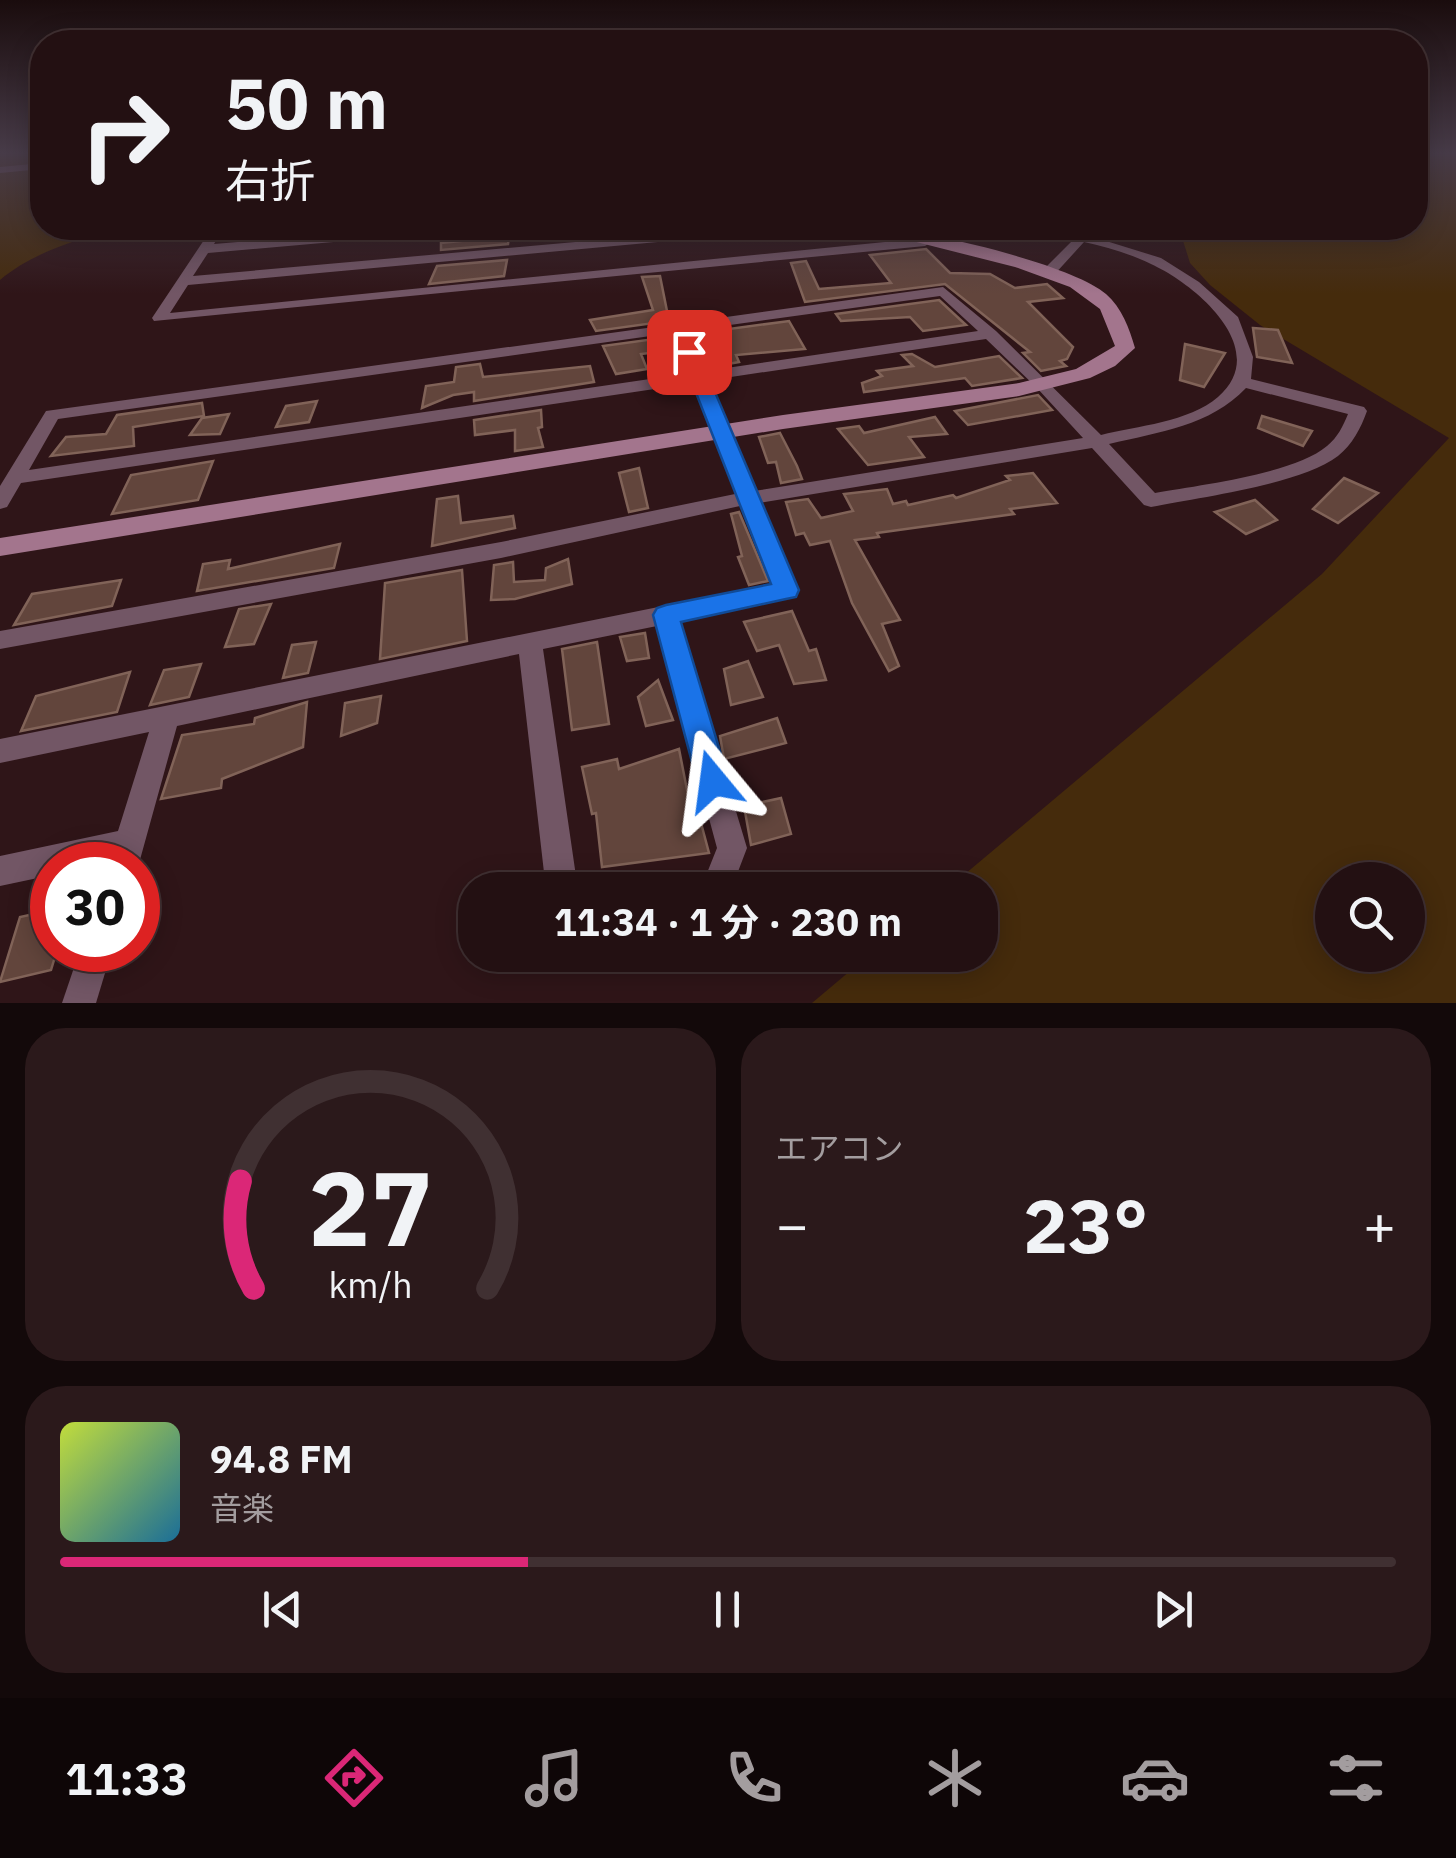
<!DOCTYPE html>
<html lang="ja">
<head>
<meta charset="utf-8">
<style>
	body { margin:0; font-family:"IBM Plex Sans","Noto Sans JP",sans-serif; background:#2b191b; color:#f1f3f6; height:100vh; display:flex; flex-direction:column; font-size:38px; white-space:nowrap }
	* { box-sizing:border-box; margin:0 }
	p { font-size:32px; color:#a39d9f }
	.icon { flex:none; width:55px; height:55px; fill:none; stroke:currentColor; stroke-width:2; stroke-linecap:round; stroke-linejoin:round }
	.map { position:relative; height:1003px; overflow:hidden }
	.sheet { display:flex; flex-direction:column; gap:25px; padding:25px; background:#13090a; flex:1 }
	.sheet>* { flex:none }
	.top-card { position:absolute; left:30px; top:30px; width:1398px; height:210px; border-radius:40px; box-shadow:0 5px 25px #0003,0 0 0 2px #403032; background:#231012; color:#f1f3f6; overflow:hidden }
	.tools { position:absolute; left:1315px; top:862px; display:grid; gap:20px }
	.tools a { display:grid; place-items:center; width:110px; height:110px; border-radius:50%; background:#231012; box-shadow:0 5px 25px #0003,0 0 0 2px #403032; font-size:50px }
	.speed { position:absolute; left:30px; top:842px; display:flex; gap:20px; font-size:50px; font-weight:700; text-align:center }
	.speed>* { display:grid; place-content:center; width:130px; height:130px; border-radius:50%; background:#231012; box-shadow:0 5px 25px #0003,0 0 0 2px #403032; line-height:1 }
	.speed .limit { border:15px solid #d22; background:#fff; color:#111 }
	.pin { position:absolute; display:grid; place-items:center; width:85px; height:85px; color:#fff; margin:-42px; border-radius:20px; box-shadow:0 5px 15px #0006 }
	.me { position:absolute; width:110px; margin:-55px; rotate:344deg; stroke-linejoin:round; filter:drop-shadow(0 0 8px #0008) }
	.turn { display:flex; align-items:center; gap:35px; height:210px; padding:0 30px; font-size:45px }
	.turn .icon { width:130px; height:130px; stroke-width:2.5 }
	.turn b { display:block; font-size:70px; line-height:85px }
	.big { font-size:75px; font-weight:700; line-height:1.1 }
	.sheet .card { flex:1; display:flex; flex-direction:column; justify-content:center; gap:15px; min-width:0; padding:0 35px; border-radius:40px; background:#2b191b }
	.sheet .dial { align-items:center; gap:0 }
	.dial svg { height:260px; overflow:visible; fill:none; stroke:#403032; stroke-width:7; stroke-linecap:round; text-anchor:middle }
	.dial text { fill:#f1f3f6; stroke:none }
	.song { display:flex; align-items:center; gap:30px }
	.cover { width:120px; height:120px; border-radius:15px; background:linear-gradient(135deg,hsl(70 70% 55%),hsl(200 70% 35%)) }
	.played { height:10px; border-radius:5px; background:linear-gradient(90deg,#db2777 35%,#403032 35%) }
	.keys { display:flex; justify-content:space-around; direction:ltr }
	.heat { display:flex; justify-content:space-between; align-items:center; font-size:55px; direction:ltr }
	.sheet .tiles { flex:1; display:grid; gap:25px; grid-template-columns:1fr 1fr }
	.card:last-child { grid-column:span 2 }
	.trip { position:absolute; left:458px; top:872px; width:540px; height:100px; border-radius:40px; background:#231012; box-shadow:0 5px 25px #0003,0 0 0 2px #403032; font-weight:700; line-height:100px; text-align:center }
	.dock { display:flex; height:160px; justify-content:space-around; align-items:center; background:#0e0607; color:#a39d9f }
	.dock .icon { width:70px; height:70px }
	.dock .selected { color:#db2777 }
	.dock b { font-size:45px; color:#f1f3f6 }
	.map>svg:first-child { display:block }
	.green { fill:#452b0c; fill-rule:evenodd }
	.building { fill:#62453c; stroke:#816358; stroke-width:2.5 }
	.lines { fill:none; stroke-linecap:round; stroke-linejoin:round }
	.street { fill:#725665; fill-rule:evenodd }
	.secondary { fill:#a3758d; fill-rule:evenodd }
	.route { fill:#1a73e8; stroke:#114b97; stroke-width:2.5 }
</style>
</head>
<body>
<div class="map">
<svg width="1456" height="1003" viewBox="0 0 1456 1003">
	<rect width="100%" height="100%" fill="#2f1518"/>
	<g class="green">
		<path d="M0,153H42V228H118C77,240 33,252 0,280Z"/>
		<path d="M1415,153H1456V1003H812L869,955H980V890H946L1322,574L1449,438L1260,325L1210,285L1190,263L1179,228H1415ZM1332,880H1408V955H1332Z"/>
	</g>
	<g class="building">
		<path d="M509,236L508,244L441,250V243Z"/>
		<path d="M926,249L950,273L990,274L1015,288L1047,284L1063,298L1028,302L1073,347L1067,359L1060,361L1066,366L1041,371L1023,353L1030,352L945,284L805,302L791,263L806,261L819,289L891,283L870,255Z"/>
		<path d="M507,260L504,276L429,284L437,266Z"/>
		<path d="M660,276L669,321L596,331L590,320L653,310L642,277Z"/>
		<path d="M939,300L966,325L923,331L910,317L841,321L836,314Z"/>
		<path d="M789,321L805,349L736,355L739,362L722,365L707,332Z"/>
		<path d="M1253,328L1278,330L1292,363L1257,357Z"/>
		<path d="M669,337L674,350L641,354L647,369L616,374L603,346Z"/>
		<path d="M1185,344L1225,353L1204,387L1180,380Z"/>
		<path d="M912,354L935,367L999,356L1022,378L972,386L965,378L864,392L862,383L882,376L877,371L913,366L902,355Z"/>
		<path d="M480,364L483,377L590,366L594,382L474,401V392L453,395L422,408L426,386L454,382L456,367Z"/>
		<path d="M1038,395L1052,410L968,425L955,411Z"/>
		<path d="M317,401L309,422L276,427L286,406Z"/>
		<path d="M202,403L204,416L133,427L134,446L51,456L66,437L106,434L117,415Z"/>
		<path d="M541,410L542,427L538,428L543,447L515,451V430L475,435L474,420Z"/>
		<path d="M229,414L220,434L190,435L202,418Z"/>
		<path d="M1262,416L1312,431L1303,446L1258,428Z"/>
		<path d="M935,417L947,434L909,437L924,457L868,465L838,429L859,426L864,433Z"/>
		<path d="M780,433L797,466L802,479L781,483L776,462L768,463L759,437Z"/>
		<path d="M213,461L198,500L112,514L131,475Z"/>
		<path d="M639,468L648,508L629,512L619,473Z"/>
		<path d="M1033,473L1057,503L1010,509L1014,514L877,533L879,537L855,540L900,620L882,624L899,666L889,671L852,603L830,541L810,545L804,533L796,535L786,502L808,499L821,518L853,511L844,494L887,489L893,504L906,501L908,505L953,495L956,498L1010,480L1006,476Z"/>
		<path d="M1344,478L1378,493L1338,523L1313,509Z"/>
		<path d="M458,496L461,523L513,516L515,528L432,546L437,499Z"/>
		<path d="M1255,500L1277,520L1246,534L1215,512Z"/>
		<path d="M739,512L768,581L749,585L738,557L742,556L731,514Z"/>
		<path d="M340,544L334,568L197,591L203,564L230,560L228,569Z"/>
		<path d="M568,559L572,584L515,599L491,600L494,565L513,562L514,582L545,580L546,568Z"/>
		<path d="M462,570L467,641L380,659L385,583Z"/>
		<path d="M121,580L112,606L14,625L32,594Z"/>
		<path d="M271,604L254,644L225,647L239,609Z"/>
		<path d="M792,611L809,651L816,649L826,680L794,684L779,645L757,651L744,622Z"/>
		<path d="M645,633L649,658L627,661L620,637Z"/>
		<path d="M316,642L308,673L283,678L292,645Z"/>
		<path d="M597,642L609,724L572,730L562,649Z"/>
		<path d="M748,661L763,697L731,705L724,669Z"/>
		<path d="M201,664L189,697L150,705L164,670Z"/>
		<path d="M130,672L117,712L21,731L36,696Z"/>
		<path d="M658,680L673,720L646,726L638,697Z"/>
		<path d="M381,696L377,723L341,736L345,703Z"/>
		<path d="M307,702L303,747L222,779L221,788L161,799L182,735L254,724L255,718Z"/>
		<path d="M777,718L786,743L724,759L720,736Z"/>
		<path d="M679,749L691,810L697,808L709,853L602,867L596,813L592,814L582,767L617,759L619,769Z"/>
		<path d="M781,798L791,834L751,845L744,806Z"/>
		<path d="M52,910V950H57L51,970L0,982L20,917Z"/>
	</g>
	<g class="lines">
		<g class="street">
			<path d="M42,163V169L0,173V167Z"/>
			<path d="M212,228H224L214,244L410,228H453L447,232L208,253L193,276L733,228H774L768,232L188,285L170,313L925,238L931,242L925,246L154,321L152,318Z"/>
			<path d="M1029,228H1050L1079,234L1089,228L1094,231L1090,236L1161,258L1199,282L1238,317L1253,357L1251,379L1364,407L1367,411C1361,428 1352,445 1338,456C1299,485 1200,497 1151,507L1144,505L1092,448L759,503L798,590L795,596L679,621L747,848L731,890H690L695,879L707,873L717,848L657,626L543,649L578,890H546L519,654L177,726L138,867L109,863L52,865V875L0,886V856L118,831L149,732L0,763V739L773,584L740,506L501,558L0,649V631L501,542L735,494L695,383L21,483L7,507L0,509V486L46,411L943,287L996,331L1101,435C1137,426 1189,422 1218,397C1273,349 1195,284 1151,264C1131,254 1106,247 1084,242L1053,276H1043V270L1073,240ZM940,296L978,331L706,371L687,331ZM672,333L691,373L29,470L58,419ZM986,339L1037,388L1083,438L754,491L711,380ZM1246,388L1348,414C1343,426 1338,437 1327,446C1294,474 1199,485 1155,493L1109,444C1159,432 1210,426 1246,388Z"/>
			<path d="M80,950H112L96,1003H62Z"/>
		</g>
		<path class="secondary" d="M861,228C908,225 1071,263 1106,294C1122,308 1129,328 1135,348L1115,366L1090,378L1019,396L783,429L0,556V538L783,415L1019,383L1076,369L1115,346L1100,309L1070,287L1015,267Z"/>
	</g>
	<linearGradient id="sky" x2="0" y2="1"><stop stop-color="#1a0c0d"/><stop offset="0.52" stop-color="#473b48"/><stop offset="1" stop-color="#473b48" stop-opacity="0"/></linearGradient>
	<rect width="1456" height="294" fill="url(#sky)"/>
	<path class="route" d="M689,346L698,352L799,590L796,597L786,599L681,622L729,781L724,792L713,796L702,792L697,781L653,615L657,608L666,605L771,584L680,352Z"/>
</svg>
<div class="tools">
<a><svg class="icon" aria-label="search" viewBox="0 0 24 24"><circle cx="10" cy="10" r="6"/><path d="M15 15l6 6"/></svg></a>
</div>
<div class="speed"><div class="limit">30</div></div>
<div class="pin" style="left:689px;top:352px;background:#d93025"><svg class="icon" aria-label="arrive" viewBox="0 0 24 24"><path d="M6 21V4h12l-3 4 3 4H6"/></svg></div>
<svg class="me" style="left:713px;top:781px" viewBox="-20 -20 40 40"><path d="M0-17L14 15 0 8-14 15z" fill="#1a73e8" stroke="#fff" stroke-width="4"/></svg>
<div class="trip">11:34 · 1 分 · 230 m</div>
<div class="top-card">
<div class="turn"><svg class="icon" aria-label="right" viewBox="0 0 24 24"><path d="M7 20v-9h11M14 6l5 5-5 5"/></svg><div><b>50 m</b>右折</div></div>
</div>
</div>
<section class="sheet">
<div class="tiles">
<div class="card dial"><svg viewBox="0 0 100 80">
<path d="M14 69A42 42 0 1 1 86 69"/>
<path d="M14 69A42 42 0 0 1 10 36" stroke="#db2777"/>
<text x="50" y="56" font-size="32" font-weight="700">27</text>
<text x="50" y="72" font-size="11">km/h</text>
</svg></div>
<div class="card"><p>エアコン</p>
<div class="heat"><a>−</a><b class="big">23°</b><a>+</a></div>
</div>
<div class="card">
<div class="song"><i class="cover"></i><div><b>94.8 FM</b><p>音楽</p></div></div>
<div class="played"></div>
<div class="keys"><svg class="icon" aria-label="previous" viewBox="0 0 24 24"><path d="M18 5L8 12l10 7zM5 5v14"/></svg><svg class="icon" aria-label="pause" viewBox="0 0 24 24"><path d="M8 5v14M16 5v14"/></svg><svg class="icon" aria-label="next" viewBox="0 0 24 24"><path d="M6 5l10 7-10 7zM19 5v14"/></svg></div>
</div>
</div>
</section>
<nav class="dock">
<b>11:33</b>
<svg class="icon selected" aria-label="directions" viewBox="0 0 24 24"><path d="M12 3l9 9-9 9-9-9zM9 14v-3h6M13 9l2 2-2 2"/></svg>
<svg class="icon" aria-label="music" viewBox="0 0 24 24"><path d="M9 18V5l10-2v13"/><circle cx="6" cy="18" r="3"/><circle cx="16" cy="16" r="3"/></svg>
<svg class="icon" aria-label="phone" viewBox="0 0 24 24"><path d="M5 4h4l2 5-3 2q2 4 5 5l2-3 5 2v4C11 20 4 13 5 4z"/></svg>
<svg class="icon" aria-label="climate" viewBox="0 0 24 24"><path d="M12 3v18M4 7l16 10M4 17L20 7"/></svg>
<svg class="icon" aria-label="car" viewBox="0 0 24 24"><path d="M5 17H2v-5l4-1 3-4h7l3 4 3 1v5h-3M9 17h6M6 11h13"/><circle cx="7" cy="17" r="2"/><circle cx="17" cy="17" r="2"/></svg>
<svg class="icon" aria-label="filters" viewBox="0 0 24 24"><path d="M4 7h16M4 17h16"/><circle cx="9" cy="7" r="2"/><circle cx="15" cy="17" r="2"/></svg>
</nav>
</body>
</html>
